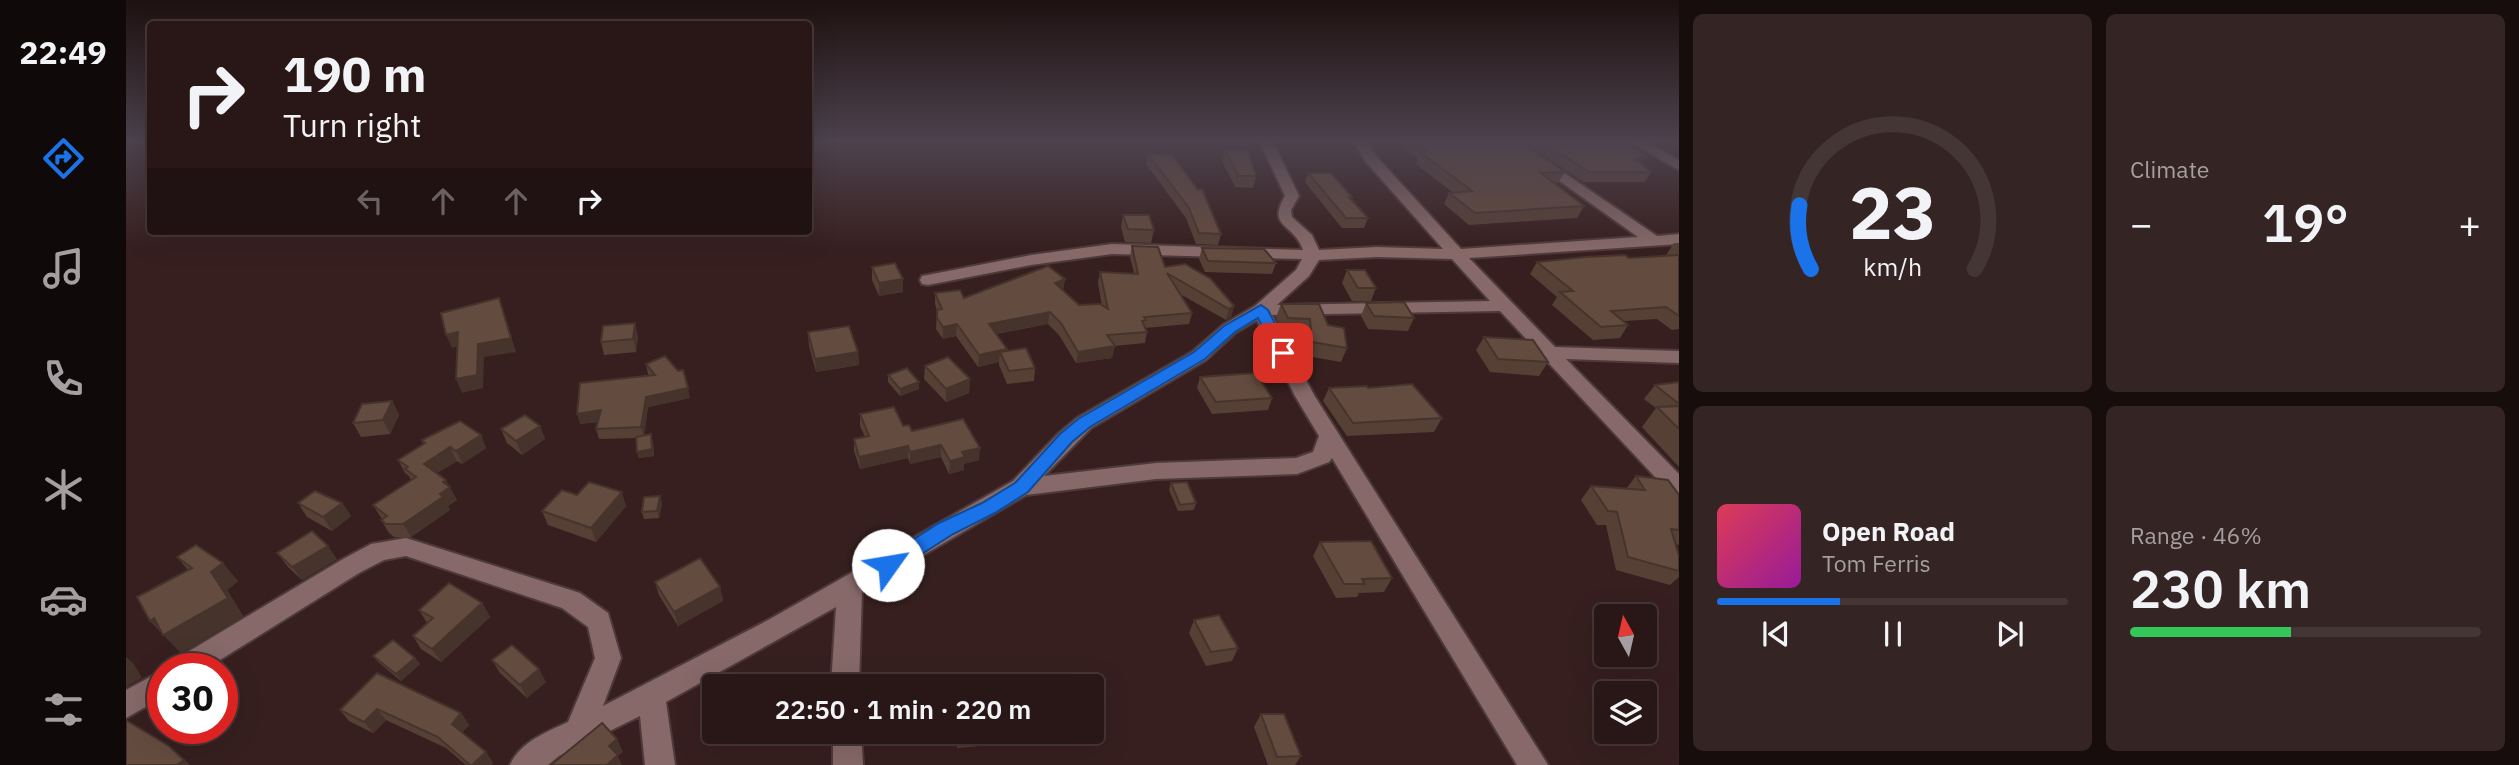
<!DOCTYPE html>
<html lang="en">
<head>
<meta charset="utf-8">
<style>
	body { margin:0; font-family:"IBM Plex Sans",sans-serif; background:#352424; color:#f1f3f6; height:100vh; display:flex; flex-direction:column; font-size:26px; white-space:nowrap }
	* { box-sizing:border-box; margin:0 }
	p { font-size:23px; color:#a59fa1 }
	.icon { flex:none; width:38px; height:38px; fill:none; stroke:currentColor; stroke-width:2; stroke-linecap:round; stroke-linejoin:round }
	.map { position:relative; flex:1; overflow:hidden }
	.panel { display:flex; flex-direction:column; gap:14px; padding:14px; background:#170d0d; width:840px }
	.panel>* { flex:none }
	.guide { position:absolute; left:21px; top:21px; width:665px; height:214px; border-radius:7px; box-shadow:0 7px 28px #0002,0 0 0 2px #453636; background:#291717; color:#f1f3f6; overflow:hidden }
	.needle { width:46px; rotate:352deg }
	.tools { position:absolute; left:1468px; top:604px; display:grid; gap:14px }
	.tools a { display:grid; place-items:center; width:63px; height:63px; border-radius:7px; background:#291717; box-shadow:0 7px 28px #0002,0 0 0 2px #453636; font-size:35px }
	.speed { position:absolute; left:21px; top:653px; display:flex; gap:14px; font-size:35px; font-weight:700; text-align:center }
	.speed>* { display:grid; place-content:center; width:91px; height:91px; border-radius:50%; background:#291717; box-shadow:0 7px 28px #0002,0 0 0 2px #453636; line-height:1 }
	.speed .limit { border:10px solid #d22; background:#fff; color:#111 }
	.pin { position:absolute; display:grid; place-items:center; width:60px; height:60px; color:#fff; margin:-30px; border-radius:14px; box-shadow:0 4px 10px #0006 }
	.me { position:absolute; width:77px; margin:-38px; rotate:58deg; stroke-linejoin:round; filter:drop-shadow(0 0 5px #0008) }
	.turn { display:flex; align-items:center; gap:24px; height:147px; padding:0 21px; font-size:32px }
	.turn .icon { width:91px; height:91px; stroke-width:2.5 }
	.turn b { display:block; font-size:49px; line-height:60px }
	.lanes { display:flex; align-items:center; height:66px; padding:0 21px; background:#0003; justify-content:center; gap:35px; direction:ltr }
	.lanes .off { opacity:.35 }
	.big { font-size:52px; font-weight:600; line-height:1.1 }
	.panel .tile { flex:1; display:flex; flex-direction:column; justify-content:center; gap:10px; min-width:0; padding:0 24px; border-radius:10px; background:#352424 }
	.panel .dial { align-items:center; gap:0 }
	.dial svg { height:182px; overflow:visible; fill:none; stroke:#453636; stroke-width:7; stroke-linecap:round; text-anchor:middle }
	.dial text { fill:#f1f3f6; stroke:none }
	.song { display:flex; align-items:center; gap:21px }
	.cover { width:84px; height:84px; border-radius:10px; background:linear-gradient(135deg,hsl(350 70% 55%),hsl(300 70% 35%)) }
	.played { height:7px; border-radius:4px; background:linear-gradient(90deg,#1a73e8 35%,#453636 35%) }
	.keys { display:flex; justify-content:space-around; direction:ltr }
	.heat { display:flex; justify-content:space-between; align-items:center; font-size:38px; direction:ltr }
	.charge { height:10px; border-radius:5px; background:linear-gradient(90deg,#34c759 46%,#453636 0) }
	.panel .tiles { flex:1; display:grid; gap:14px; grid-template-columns:repeat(2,1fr) }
	.trip { position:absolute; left:576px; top:674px; width:402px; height:70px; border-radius:7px; background:#291717; box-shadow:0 7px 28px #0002,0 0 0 2px #453636; font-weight:600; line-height:70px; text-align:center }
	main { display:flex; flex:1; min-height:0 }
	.menu { display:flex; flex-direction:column; width:126px; justify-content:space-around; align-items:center; background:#100909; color:#a59fa1 }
	.menu .icon { width:49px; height:49px }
	.menu .on { color:#1a73e8 }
	.menu b { font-size:32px; color:#f1f3f6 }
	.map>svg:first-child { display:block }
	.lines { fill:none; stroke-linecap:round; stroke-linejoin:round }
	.minor-casing { stroke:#4e3a3b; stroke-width:4 }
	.minor { fill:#866968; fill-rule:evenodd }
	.wall { fill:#564036 }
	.shaded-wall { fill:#46342c }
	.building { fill:#644b3f; stroke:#46342c; stroke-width:2 }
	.route { fill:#1a73e8; stroke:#114b97; stroke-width:2 }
</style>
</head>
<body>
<main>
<nav class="menu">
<b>22:49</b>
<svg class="icon on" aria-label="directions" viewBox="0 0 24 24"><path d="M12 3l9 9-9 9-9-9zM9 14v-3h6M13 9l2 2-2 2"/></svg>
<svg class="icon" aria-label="music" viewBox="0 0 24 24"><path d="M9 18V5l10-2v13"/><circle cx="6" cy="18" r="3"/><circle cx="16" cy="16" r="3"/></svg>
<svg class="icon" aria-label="phone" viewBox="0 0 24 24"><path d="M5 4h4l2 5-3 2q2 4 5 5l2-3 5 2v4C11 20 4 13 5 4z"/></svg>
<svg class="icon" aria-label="climate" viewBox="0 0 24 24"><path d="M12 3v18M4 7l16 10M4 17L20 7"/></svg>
<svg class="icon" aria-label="car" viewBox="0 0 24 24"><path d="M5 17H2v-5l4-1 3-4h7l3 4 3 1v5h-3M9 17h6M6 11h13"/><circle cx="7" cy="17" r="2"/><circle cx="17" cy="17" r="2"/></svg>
<svg class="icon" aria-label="filters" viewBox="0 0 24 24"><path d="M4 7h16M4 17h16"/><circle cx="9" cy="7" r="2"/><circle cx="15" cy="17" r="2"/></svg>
</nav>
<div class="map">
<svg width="1553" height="765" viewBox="0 0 1553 765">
	<rect width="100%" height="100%" fill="#371f1f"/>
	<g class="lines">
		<defs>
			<g id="minor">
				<path d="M1134,142H1147L1173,196L1165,210L1166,217L1186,235L1193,250L1251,247L1317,249L1240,162L1228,142H1240L1250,156L1335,249L1512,237L1379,142H1393L1531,236L1553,234V244L1343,258L1429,347L1553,351V363L1440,359L1553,474V496L1545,494L1374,311L1146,315L1188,395L1422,765H1391L1206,458L1203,462L1171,474L1030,479L900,495L736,591L733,686H705L710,607L540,702L549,765H519L514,716L433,756L422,765H384C394,742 421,732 442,722L469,658L462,627L436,608L280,556L258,560L233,573L81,668H46L50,659L217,559L245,544L280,538L454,593L482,613L495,658L477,706L644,619L887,481L933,433L951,418L1066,352L1097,325L1129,306L1170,270L1176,259L986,254L905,265L802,285L796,284L794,280L796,276L905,255L986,244L1177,250C1168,223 1140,228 1159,196ZM1251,257L1326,259L1364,301L1151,305L1183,276L1193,260ZM1131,320L1169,396L1193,436L1187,452L1170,458L1030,463L918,476L965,428L1080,360L1109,333Z"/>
				<path d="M1505,142H1521L1553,160V170Z"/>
				<path d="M37,670V697L0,718V690Z"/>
				<path d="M707,732H735L737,765H707Z"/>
			</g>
		</defs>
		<use href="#minor" class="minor-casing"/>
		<use href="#minor" class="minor"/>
	</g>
	<g class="wall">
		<path d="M1277,142H1395L1439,172L1432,183H1429L1458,206L1451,218L1343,225L1318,204L1323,193L1326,192L1290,164L1292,159L1278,147L1279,143Z"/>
		<path d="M1401,142H1496L1515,164L1525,172L1519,182H1457L1400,143Z"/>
		<path d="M1099,149L1130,176L1127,188L1109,187L1096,161Z"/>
		<path d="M1022,154L1095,234L1092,245L1070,244L1060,218L1020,164Z"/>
		<path d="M1182,173L1226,197L1225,199L1242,218L1238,228H1216L1179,182Z"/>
		<path d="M997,215L1028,230L1025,243L999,242L995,227Z"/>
		<path d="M1548,243H1553V329L1546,330L1531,319L1498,321L1502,325L1494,338L1467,340L1426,305L1431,297L1404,274L1411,262L1541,256L1540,255Z"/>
		<path d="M1006,246L1039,267L1108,306L1105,317L1100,320L1054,294L1066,313L1063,324L1019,328L1021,332L1019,343L988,346L986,358L950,363L933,335L922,324L870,334L881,349V351L909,368L908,381L881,384L873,365V362L852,367L830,336L817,339L810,329L811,310L809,304V293L838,298L939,279L937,290L953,305L976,306L972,283L974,272L1008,273L1004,257Z"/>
		<path d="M1076,248L1150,263L1146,274L1079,272L1073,259Z"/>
		<path d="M746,267L777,292L753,296L746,280Z"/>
		<path d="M1221,270L1250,288L1245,301H1226L1216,283Z"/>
		<path d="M1240,303L1288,318L1282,331L1242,329L1235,316Z"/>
		<path d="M1155,304L1202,325L1221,348L1215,362L1181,356L1179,333L1157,331L1150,318Z"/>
		<path d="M682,332L732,352L733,365L690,372L683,346Z"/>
		<path d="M512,336L510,352L478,355L475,342Z"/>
		<path d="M1358,337L1422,362L1413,376L1364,372L1350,350Z"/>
		<path d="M520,364L564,398L522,407L518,435L527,441L528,456L513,458L511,452L510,438L473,439L470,429L472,422L454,424L524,376L522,374Z"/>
		<path d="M799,366L844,379L843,393L820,402L798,379Z"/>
		<path d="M762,375L793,382V389L774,396L762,382Z"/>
		<path d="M1074,377L1146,398L1142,410L1086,414L1071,388Z"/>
		<path d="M1553,382V467L1516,427L1530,408L1518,399L1529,385Z"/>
		<path d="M1203,388L1316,418L1308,432L1221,436L1197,401Z"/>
		<path d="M266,401L273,415L264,434L235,437L227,423Z"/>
		<path d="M734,414L777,426L786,431L853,460L838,464V470L823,474L815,457L784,464L782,458L734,469L728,451V439L739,437L734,426Z"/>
		<path d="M414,426L419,439L396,455L381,443L375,429Z"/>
		<path d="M355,435L360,448L336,464L331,461L311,473L322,485L331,500L322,506L324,510L285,537H268L263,533L255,520L256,519L247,505L285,480L283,476L279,473L272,460L297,444L296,440Z"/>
		<path d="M1510,476L1553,495V545L1549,544L1553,556V577L1544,585L1490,570L1480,525H1471L1455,500L1465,486L1500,489Z"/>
		<path d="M1045,483L1070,503L1068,510L1052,511L1043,490Z"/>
		<path d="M451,495L500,506L470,542L422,525L416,511Z"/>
		<path d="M172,503H216L225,516L206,531L181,517Z"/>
		<path d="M536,503L533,518L518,519L516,512Z"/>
		<path d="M1194,542L1266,578L1258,592L1233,593L1231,597L1210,598L1187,556Z"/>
		<path d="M151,553L211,559L176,580L162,567Z"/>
		<path d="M51,557L112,581L101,590L117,616L55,653L24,621L62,570Z"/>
		<path d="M529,582L594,587L597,601L552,626L533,595Z"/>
		<path d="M356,603L364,617L315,662L295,649L287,636L301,623L293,610Z"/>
		<path d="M1068,620L1112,648L1106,661L1080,666L1063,633Z"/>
		<path d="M247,656L289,658L294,664L275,681L252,662Z"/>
		<path d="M366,660L420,682L401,698L374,673Z"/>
		<path d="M251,673L335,713L343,725L336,732L360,752L367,763L365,765H340L320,748L260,720L247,733L223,721L214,710Z"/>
		<path d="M1135,714L1175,756L1169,765H1142L1128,727Z"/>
		<path d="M828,732H856L854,746L831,748Z"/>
	</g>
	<g class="shaded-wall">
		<path d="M1520,156L1514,167L1509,159Z"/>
		<path d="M777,279V292L753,296V283Z"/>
		<path d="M939,279L937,290L929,283Z"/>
		<path d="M373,298L390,352L358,357L357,388L336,393L330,379Z"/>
		<path d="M1108,306L1105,317L1100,320L1103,309Z"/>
		<path d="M924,312L922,324L862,335L863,324Z"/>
		<path d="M509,323L512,336L510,352L507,339Z"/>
		<path d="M831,324L830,336L817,339V327Z"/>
		<path d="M332,332L337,345L326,348L320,335Z"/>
		<path d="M989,346L986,358L950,363L952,352Z"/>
		<path d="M881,349L880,361L874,352L873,362L852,367L853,355Z"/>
		<path d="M732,352L733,365L690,372L689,359Z"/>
		<path d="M844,379L843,393L820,402V389Z"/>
		<path d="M793,382V389L774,396V389Z"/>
		<path d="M562,388L564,398L522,407L518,438L515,427L520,397Z"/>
		<path d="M266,401L273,415L264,434L257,420Z"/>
		<path d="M475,410L479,421L454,424L451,414Z"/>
		<path d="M414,426L419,439L396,455L390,441Z"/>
		<path d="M525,434L528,456L513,458L511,452Z"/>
		<path d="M355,435L360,448L336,464L330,451Z"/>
		<path d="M815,445V457L784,464V452Z"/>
		<path d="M782,446V458L734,469L733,457Z"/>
		<path d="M324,447L331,461L305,477L298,464Z"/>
		<path d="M854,448L853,460L838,464V470L823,474L824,461L836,452Z"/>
		<path d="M320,480L331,500L322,506L324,510L285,537L277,524L314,494L317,482Z"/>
		<path d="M496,492L500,506L470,542L465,528Z"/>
		<path d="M534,496L536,503L533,518L531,511Z"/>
		<path d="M216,503L225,516L206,531L197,517Z"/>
		<path d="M202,546L211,559L176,580L166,567Z"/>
		<path d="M97,563L112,581L101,590L117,616L55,653L24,621L85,572Z"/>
		<path d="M594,587L597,601L552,626L548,612Z"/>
		<path d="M356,603L364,617L315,662L306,649Z"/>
		<path d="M0,657L8,664L16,678L0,687Z"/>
		<path d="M289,658L294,664L275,681L270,674Z"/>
		<path d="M413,669L420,682L401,698L394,685Z"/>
		<path d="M251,709L260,720L247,733L238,722Z"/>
		<path d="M335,713L343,725L333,735L326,724Z"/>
		<path d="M491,739L497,752L492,756L496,765H481L483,746Z"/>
		<path d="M43,746L56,757L64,765H51Z"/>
		<path d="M360,752L367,763L365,765H346Z"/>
	</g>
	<g class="building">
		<path d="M1289,142H1395L1439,172L1415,173L1458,206L1349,213L1323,193L1346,191L1295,153L1302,152Z"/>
		<path d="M1417,142H1496L1520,156L1509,159L1525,172H1463Z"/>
		<path d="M1099,149L1122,151L1130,176H1112Z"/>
		<path d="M1022,154L1046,155L1072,190L1076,189L1095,234L1073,233L1063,208Z"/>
		<path d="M1182,173H1205L1226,197H1223L1242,218H1220Z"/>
		<path d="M997,215H1023L1028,230L1002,229Z"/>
		<path d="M1006,246L1032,247L1039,267L1059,264L1085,279L1108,306L1103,309L1041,273L1066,313L1018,317L1020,320L1016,321L1021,332L981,335L989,346L952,352L935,323L924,312L863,324L881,349L853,355L831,324L817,327L811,318V310L816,309L809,293L834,290L838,298L922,266L939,279L929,283L953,305L974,304L982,309L974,272L1012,274Z"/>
		<path d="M1076,248L1138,249L1150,263L1082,261Z"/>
		<path d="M1499,255L1503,258L1553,255V316L1540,307L1485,311L1502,325L1475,327L1434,292L1447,291L1411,262L1459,257Z"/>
		<path d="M769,263L777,279L753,283L746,267Z"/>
		<path d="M1221,270H1239L1250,288H1232Z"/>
		<path d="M373,298L385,338L352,344L351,375L330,379L332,332L320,335L315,313Z"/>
		<path d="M1278,302L1288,318L1248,316L1240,303Z"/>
		<path d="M1155,304H1193L1202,325L1218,328L1221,348L1186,342L1184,319L1162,318Z"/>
		<path d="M509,323L507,339L475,342L477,326Z"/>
		<path d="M723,326L732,352L689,359L682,332Z"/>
		<path d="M1358,337L1407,340L1422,362L1372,359Z"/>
		<path d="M900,348L909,368L883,371L874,352Z"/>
		<path d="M539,356L552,371L557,370L562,388L520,397L515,427L470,429L475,410L451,414L454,383L529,375L520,364Z"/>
		<path d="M822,357L844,379L820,389L799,366Z"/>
		<path d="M781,368L793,382L774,389L762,375Z"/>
		<path d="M1130,373L1146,398L1090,402L1074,377Z"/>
		<path d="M1553,382V404L1529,385Z"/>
		<path d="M1286,384L1316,418L1227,423L1203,388L1241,386L1242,388Z"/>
		<path d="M266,401L257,420L227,423L236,404Z"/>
		<path d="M1553,406V429L1531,407Z"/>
		<path d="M768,407L777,426L783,425L786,431L837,419L854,448L836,452L839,457L824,461L815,445L784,452L782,446L733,457L728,439L743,436L734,414Z"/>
		<path d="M399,415L414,426L390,441L375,429Z"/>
		<path d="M334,421L355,435L330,451L324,447L298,464L320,480L317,482L324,487L314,494L317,497L277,524H260L255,520L261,516L247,505L290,477L279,469L282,467L272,460L299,443L296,440Z"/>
		<path d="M525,434L526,449L511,452L510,437Z"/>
		<path d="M1510,476L1542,480L1553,495V530L1545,529L1553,556V571L1502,557L1491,512L1482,511L1465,486L1519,490Z"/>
		<path d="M463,482L496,492L465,528L416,511L436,490L451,495Z"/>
		<path d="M1061,482L1070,503L1054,505L1045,483Z"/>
		<path d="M189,491L216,503L197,517L172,503Z"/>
		<path d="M534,496L531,511L516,512L518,497Z"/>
		<path d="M186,531L202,546L166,567L151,553Z"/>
		<path d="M1245,541L1266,578L1236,579L1239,584H1218L1194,542Z"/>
		<path d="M70,545L97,563L85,572L102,598L37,635L28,618L24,621L11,597L66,568L51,557Z"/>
		<path d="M574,558L594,587L548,612L529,582Z"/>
		<path d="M323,583L356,603L306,649L287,636L307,618L293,610Z"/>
		<path d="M1093,615L1112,648L1085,652L1068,620Z"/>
		<path d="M267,640L289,658L270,674L247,656Z"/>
		<path d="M386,645L413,669L394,685L366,660Z"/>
		<path d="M251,673L335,713L326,724L360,752L346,765H344L312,737L251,709L238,722L214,710Z"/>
		<path d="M1135,714H1158L1175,756L1151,757Z"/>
		<path d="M0,720L43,746L58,760L51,765H0Z"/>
		<path d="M476,723L491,739L483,746L492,755L481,765H425Z"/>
		<path d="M831,732H856V733L832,735Z"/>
	</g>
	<linearGradient id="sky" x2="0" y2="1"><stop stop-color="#1e1111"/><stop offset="0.57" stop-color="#4d424d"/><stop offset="1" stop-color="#4d424d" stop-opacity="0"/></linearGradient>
	<rect width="1553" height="249" fill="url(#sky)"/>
	<path class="route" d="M1135,305L1142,310L1164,353L1162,357H1151L1132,318L1109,332L1079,359L964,427L946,442L902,492L869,513L827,534L769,571L762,573L755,571L752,565L755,560L813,523L856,503L889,483L934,434L952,419L1068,352L1098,326Z"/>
</svg>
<div class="tools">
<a><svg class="needle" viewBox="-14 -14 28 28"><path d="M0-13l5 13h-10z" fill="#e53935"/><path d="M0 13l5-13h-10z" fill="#a59fa1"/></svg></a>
<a><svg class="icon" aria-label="layers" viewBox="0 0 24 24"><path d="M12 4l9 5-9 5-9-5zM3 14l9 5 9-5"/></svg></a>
</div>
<div class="speed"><div class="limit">30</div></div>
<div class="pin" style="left:1157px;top:353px;background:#d93025"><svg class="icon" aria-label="arrive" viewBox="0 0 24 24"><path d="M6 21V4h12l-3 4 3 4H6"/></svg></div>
<svg class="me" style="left:762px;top:565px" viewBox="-20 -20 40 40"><circle r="19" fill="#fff"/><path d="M0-13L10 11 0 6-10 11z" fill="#1a73e8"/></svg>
<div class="trip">22:50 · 1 min · 220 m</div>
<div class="guide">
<div class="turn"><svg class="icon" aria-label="right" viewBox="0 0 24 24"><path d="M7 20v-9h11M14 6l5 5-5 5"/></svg><div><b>190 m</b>Turn right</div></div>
<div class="lanes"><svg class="icon off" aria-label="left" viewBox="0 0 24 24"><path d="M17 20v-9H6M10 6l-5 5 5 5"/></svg><svg class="icon off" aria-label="ahead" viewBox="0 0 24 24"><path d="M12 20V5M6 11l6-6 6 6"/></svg><svg class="icon off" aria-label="ahead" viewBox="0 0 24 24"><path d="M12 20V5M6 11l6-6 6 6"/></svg><svg class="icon" aria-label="right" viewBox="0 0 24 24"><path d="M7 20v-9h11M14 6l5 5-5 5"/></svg></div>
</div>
</div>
<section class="panel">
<div class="tiles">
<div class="tile dial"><svg viewBox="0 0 100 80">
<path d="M14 69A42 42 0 1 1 86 69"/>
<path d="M14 69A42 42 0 0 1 9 41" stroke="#1a73e8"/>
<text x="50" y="56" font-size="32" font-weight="700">23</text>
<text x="50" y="72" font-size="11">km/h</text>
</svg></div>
<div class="tile"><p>Climate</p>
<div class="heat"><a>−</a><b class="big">19°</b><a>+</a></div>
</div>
<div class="tile">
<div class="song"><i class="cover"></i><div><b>Open Road</b><p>Tom Ferris</p></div></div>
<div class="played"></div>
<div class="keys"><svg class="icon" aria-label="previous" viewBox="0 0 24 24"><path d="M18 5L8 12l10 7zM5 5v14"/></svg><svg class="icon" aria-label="pause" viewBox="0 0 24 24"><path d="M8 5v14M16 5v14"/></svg><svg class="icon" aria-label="next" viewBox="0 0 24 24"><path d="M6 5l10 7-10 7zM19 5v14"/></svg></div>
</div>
<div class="tile"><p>Range · 46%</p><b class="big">230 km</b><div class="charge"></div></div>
</div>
</section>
</main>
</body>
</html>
